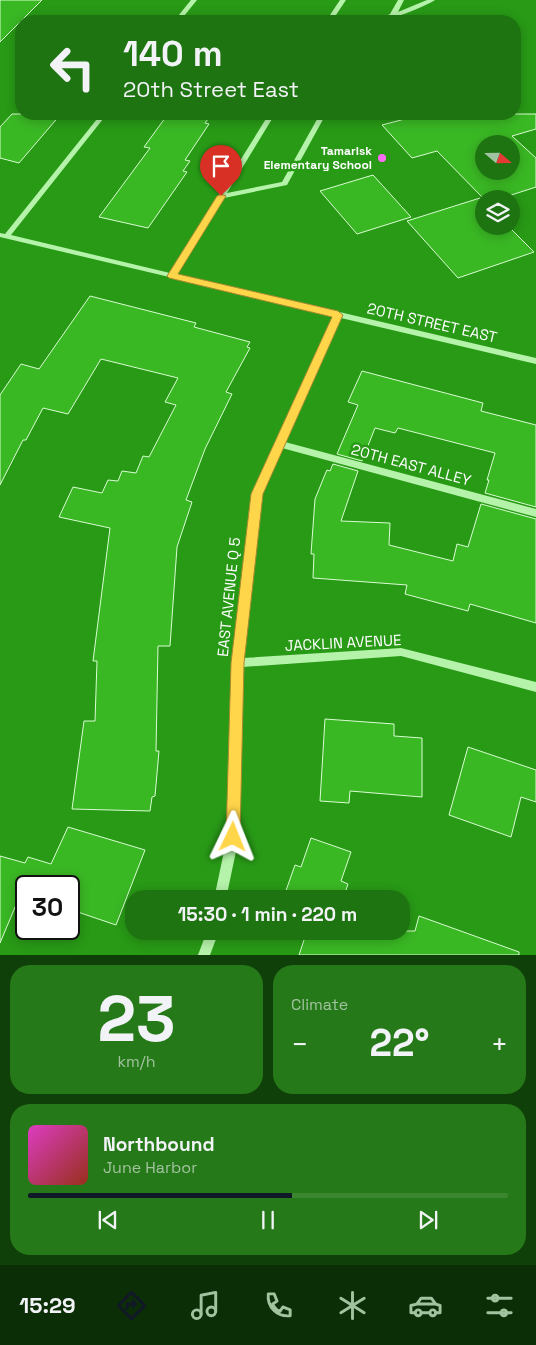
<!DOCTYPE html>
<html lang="en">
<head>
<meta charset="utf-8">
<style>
	body { margin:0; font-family:"Space Grotesk",sans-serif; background:#267919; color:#f1f3f6; height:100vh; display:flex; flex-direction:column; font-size:19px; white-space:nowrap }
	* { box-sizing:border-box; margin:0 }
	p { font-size:16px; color:#a1c39f }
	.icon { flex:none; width:28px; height:28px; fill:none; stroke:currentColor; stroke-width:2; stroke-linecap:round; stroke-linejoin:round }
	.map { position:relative; height:955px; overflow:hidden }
	.details { display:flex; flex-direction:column; gap:10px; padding:10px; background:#104009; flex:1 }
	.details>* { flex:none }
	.banner { position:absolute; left:15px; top:15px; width:506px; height:105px; border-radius:20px; box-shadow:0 2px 12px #0003; background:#1e7410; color:#f1f3f6; overflow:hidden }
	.needle { width:32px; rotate:110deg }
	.controls { position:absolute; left:475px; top:135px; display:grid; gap:10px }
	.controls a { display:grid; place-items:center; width:45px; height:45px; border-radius:50%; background:#1e7410; box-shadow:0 2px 12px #0003; font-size:25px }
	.speed { position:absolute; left:15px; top:875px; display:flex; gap:10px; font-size:25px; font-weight:700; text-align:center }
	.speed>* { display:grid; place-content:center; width:65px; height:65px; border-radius:50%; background:#1e7410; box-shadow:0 2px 12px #0003; line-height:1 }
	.speed .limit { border:2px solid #111; border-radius:8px; background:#fff; color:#111 }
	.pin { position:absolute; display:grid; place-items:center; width:42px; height:42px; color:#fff; margin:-51px -21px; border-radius:50% 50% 50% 0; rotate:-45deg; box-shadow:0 0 5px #0007 }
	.pin .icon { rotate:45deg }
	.me { position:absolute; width:55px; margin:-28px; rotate:2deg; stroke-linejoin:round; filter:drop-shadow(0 0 4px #0008) }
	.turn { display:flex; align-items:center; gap:18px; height:105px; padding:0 25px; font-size:22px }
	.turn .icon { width:65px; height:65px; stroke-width:2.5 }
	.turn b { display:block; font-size:35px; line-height:42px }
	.big { font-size:38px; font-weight:700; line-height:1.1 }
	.details .widget { flex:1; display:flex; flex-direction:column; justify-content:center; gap:8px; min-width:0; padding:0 18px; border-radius:20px; background:#267919 }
	.details .dial { align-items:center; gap:0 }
	.dial b { font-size:65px; line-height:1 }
	.song { display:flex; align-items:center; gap:15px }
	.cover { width:60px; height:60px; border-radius:8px; background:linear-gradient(135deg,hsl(310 70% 55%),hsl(10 70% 35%)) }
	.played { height:5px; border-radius:2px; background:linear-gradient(90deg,#111827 55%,#3c8630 55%) }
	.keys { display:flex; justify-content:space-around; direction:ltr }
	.heat { display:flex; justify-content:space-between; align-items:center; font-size:28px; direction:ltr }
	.details .tiles { flex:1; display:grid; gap:10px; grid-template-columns:1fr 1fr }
	.widget:last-child { grid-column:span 2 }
	.trip { position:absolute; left:125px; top:890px; width:285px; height:50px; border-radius:20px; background:#1e7410; box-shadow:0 2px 12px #0003; font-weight:700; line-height:50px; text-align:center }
	.tab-bar { display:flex; height:80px; justify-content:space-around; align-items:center; background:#0c2e06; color:#a1c39f }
	.tab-bar .icon { width:35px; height:35px }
	.tab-bar .active { color:#111827 }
	.tab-bar b { font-size:22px; color:#f1f3f6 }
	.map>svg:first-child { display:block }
	.building { fill:#3ab824; stroke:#d9fdd2; fill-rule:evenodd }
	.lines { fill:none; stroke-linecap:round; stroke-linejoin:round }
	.minor { fill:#b5f2aa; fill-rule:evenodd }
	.route { fill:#ffd54a; stroke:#a68a30 }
	.poi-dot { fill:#ff6cfe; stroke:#289a16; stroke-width:2 }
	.labels { text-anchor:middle; stroke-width:5; stroke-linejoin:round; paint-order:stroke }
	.far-poi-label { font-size:12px; font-weight:bold; fill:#fff; stroke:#289a16; text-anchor:end }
	.street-label { font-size:15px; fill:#fff; stroke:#289a16 }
</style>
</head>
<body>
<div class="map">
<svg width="536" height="955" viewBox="0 0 536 955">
	<rect width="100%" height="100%" fill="#289a16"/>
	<g class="building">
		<path d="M0,0H42L0,42Z"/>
		<path d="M12,114H61L19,163L0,158V127Z"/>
		<path d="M168,114H212L205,123L209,124L185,160L190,161L183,171L187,172L148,228L99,217L150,148L144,147Z"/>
		<path d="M424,114H536V129L512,136L536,158V187L499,199H484L437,151L412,158L382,125ZM484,144H511V171H484Z"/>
		<path d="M373,175L411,217L357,234L320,191Z"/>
		<path d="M480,198L484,202V226H508L534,252L458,278L407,221Z"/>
		<path d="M90,296L196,323L194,327L250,342L247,347L250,348L226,392L232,394L205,449L186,500L192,502L177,547L170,646H158L156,751H159L155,796L152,797L150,811L72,809L84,721H95L97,661H93L110,528L59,517L73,487L102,493L108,480L118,481L122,471L136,473L143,456L149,457L176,405L165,402L178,378L101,359L68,414L43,408L26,440H23L0,485V395L21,364L39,369Z"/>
		<path d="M362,371L483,403L481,411L536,425V507L485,493L489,480H487L495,453L398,428L395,433L375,428L362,461L337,454L358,405L348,402Z"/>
		<path d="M333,464L358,471L341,521L390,523L389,545L453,561L457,544L468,547L481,504L536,519V623L470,604L468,611L405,594L407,585L313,578L314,554H311L315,499L326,472L327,470L330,471Z"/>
		<path d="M325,719L394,724V736L422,738V797L350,791L349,803L320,801Z"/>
		<path d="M468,747L536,770V802L521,797L511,837L449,815Z"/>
		<path d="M68,827L145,850L116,925L69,909V886H26V895L21,893L0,943V856L25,863L28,857L51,864Z"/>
		<path d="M311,838L351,852L341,881L348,884L343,899H283L295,865L301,867Z"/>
		<path d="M419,916L519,952V955H299L307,931H415Z"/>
	</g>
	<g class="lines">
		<g class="minor">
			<path d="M191,0H197L180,21H174Z"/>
			<path d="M340,0H346L332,21H326Z"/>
			<path d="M398,0H404L398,12L427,0H435C424,7 389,21 376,21L390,14Z"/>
			<path d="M101,114H107L11,235L170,273L269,114H275L227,193L282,182L320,114H326L287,185L224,198L177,274L536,358V364L341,318L285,442L536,509V517L282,448L261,494L243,658L401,648L536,682V692L401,656L243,667L239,837L226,899H214L227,837L233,663L253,494L334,316L0,237V233L5,234Z"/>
			<path d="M207,931H219L210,955H198Z"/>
		</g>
	</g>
	<path class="route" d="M221,194L226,196L178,274L338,311L343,315L263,494L244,663L240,837L238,842L233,844L228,842L226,837L231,663L251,494L332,317L169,278L167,276L217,196Z"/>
	<circle class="poi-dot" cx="382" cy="158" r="5"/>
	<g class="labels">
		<g class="far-poi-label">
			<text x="372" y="155">Tamarisk<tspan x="372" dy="14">Elementary School</tspan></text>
		</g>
		<g class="street-label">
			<text transform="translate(432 323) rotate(13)" y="5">20TH STREET EAST</text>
			<text transform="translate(411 465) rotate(15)" y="5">20TH EAST ALLEY</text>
			<text transform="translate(229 597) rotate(-84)" y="5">EAST AVENUE Q 5</text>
			<text transform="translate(343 643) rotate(-3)" y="5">JACKLIN AVENUE</text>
		</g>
	</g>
</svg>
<div class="controls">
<a><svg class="needle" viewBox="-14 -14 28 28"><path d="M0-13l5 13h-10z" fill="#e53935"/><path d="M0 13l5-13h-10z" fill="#a1c39f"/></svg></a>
<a><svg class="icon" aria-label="layers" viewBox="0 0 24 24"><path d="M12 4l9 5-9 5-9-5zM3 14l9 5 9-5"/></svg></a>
</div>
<div class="speed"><div class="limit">30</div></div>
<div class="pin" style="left:221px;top:196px;background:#d93025"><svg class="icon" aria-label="arrive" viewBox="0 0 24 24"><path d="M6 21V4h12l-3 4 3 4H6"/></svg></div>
<svg class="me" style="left:233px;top:837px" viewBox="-20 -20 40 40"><path d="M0-17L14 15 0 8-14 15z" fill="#ffd54a" stroke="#fff" stroke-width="4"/></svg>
<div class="trip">15:30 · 1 min · 220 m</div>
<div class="banner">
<div class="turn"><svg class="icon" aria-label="left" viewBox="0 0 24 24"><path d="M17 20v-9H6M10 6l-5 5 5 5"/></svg><div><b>140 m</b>20th Street East</div></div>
</div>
</div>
<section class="details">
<div class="tiles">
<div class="widget dial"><b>23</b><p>km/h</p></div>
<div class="widget"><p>Climate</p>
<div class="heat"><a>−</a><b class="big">22°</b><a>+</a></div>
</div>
<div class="widget">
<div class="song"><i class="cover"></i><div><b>Northbound</b><p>June Harbor</p></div></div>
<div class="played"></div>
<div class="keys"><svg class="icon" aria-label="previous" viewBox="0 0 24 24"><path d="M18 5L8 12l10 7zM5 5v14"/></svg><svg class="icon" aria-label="pause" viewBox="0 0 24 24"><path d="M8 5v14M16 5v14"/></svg><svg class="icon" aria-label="next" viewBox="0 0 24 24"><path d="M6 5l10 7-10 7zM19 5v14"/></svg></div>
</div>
</div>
</section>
<nav class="tab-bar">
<b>15:29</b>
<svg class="icon active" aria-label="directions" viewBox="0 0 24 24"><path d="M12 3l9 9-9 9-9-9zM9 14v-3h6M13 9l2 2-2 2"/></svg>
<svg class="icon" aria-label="music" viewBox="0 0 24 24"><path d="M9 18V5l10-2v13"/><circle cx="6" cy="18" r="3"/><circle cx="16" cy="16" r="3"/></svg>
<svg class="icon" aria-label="phone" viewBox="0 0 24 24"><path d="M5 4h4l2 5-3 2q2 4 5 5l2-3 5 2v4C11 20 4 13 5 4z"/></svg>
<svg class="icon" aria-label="climate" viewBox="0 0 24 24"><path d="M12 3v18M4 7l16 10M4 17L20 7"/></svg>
<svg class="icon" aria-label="car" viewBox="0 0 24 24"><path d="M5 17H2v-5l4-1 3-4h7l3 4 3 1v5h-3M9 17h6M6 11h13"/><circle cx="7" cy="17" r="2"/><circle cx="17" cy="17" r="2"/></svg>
<svg class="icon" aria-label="filters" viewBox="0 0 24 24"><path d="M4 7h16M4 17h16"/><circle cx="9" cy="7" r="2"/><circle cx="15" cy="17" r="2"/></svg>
</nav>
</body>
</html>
